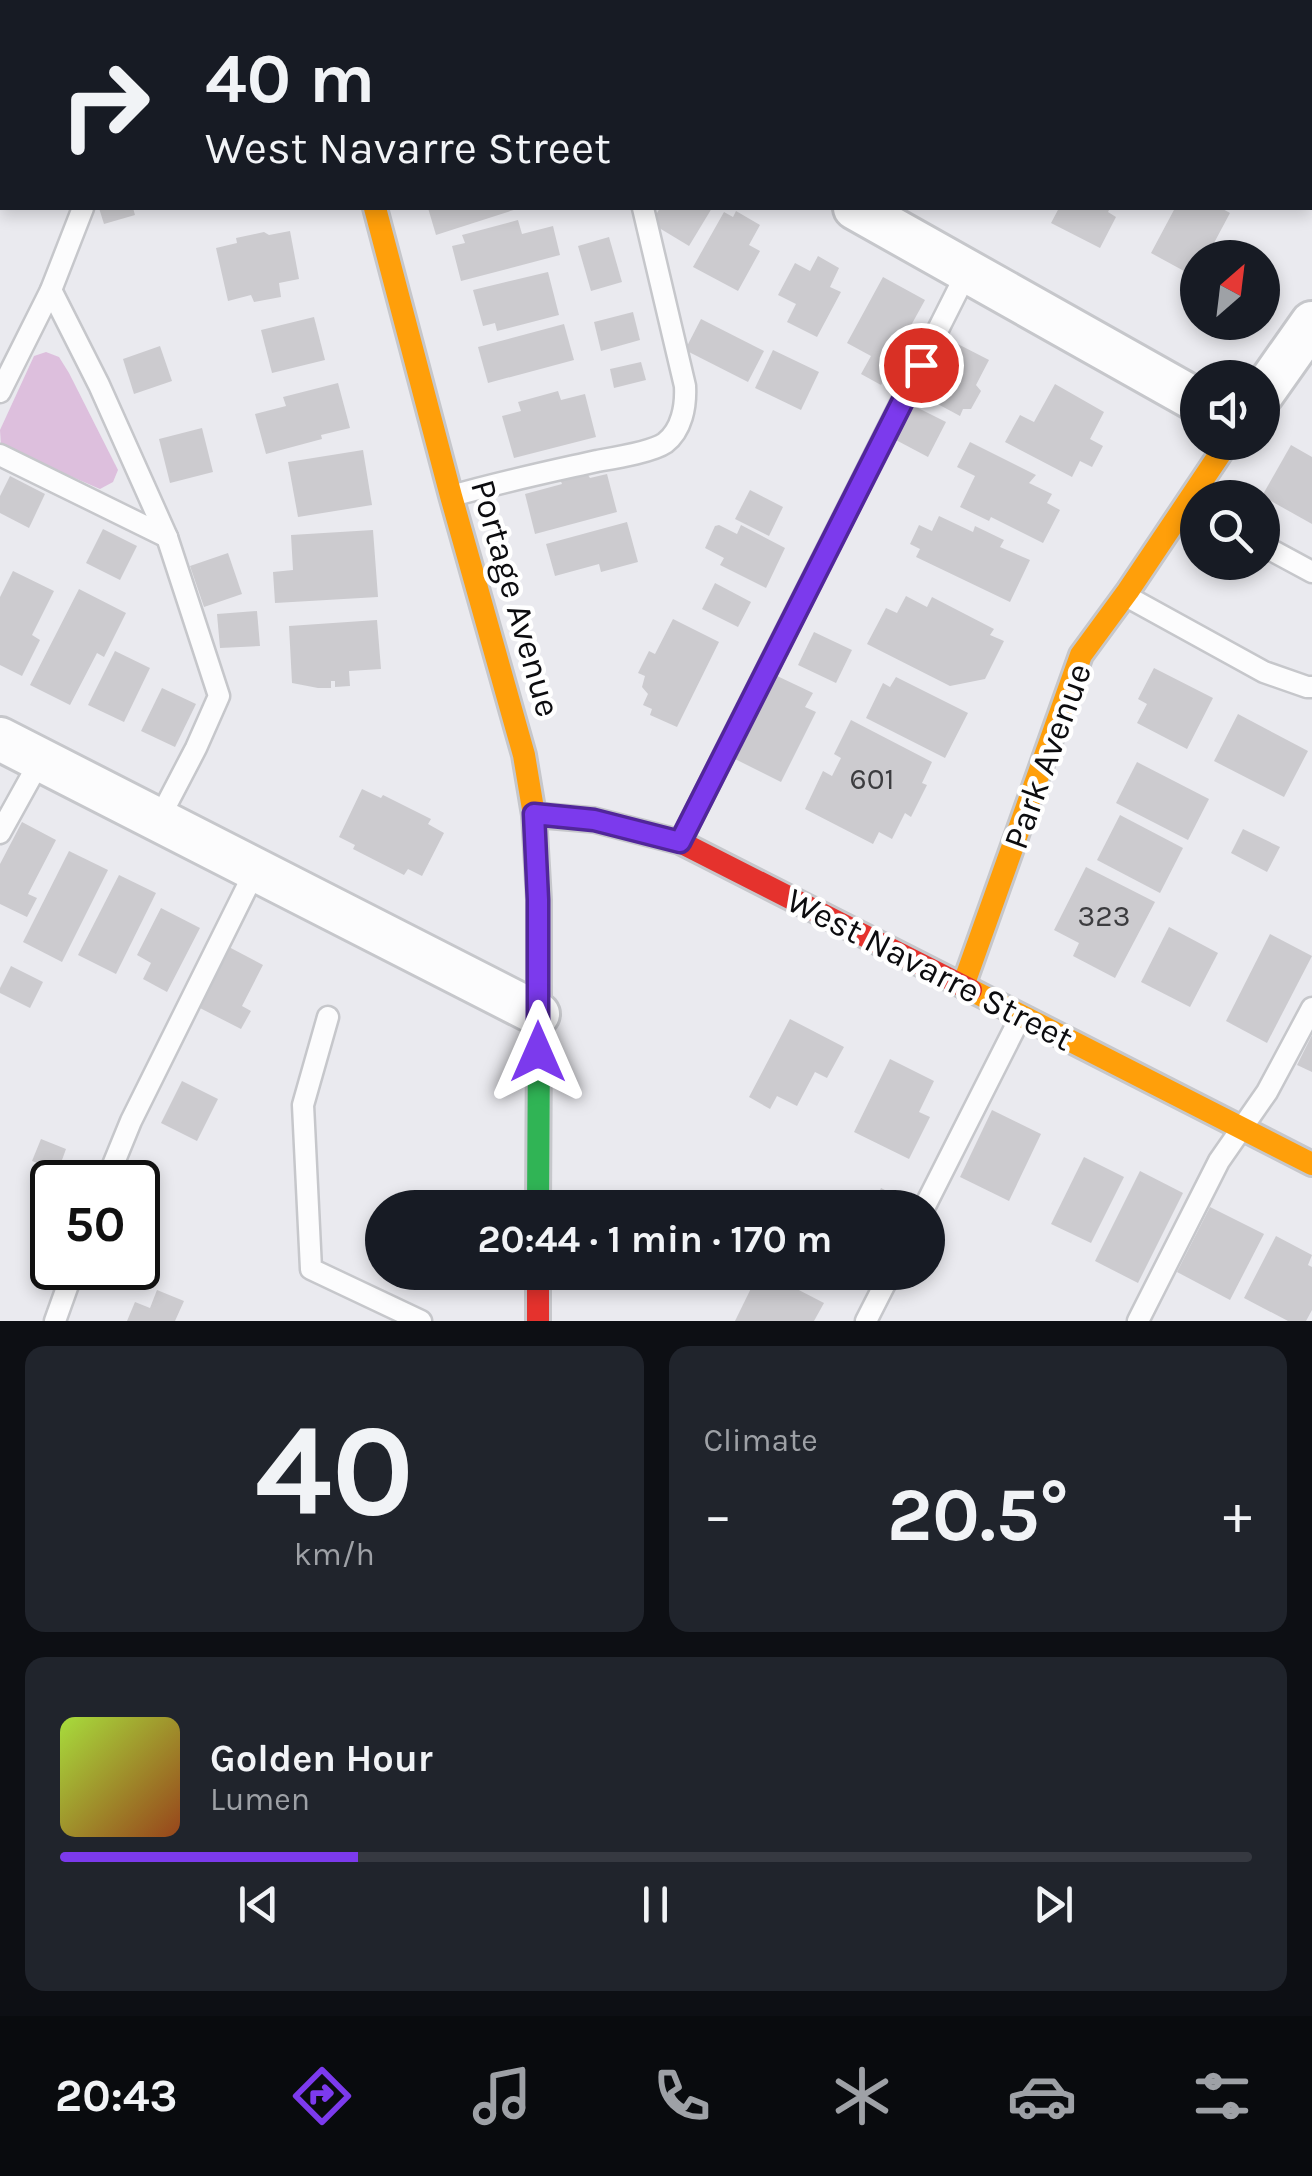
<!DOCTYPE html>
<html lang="en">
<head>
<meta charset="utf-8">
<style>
	body { margin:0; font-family:Karla,sans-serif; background:#20242c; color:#f1f3f6; height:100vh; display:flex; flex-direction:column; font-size:38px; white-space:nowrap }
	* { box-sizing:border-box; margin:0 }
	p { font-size:32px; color:#9ea1a6 }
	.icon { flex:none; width:55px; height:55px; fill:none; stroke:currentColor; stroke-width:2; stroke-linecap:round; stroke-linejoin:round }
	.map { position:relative; height:1321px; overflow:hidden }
	.side { display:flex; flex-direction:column; gap:25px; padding:25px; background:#0d0f14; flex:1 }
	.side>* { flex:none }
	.banner { position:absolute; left:0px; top:0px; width:1312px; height:210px; box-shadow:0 5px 15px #0003; background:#171b24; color:#f1f3f6; overflow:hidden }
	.needle { width:65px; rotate:28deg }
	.tools { position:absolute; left:1180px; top:240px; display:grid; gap:20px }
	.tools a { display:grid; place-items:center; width:100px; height:100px; border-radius:50%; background:#171b24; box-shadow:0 5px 15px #0003; font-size:50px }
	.speed { position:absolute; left:30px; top:1160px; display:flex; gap:20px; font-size:50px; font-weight:700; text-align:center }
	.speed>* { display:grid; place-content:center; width:130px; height:130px; border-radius:50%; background:#171b24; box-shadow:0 5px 15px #0003; line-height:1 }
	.speed .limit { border:5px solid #111; border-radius:15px; background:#fff; color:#111 }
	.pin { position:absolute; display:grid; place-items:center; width:85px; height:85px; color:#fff; margin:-42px; border:5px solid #fff; border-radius:50%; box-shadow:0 2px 10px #0007 }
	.me { position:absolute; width:110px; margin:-55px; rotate:0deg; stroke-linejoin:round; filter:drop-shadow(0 0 8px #0008) }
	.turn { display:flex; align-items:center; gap:35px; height:210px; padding:0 40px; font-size:45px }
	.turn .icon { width:130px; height:130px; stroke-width:2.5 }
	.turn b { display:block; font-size:70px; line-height:85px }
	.big { font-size:75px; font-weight:700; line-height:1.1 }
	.side .widget { flex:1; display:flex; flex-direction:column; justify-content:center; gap:15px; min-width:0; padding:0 35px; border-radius:20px; background:#20242c }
	.side .dial { align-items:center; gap:0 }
	.dial b { font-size:130px; line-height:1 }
	.song { display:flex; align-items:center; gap:30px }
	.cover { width:120px; height:120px; border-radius:15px; background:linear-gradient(135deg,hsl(80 70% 55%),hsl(20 70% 35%)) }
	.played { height:10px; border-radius:5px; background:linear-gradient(90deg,#7c3aed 25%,#363941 25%) }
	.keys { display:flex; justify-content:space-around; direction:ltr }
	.heat { display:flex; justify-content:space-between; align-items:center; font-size:55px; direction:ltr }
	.side .tiles { flex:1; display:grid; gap:25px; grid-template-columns:1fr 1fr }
	.widget:last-child { grid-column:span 2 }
	.trip { position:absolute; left:365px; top:1190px; width:580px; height:100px; border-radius:50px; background:#171b24; box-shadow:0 5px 15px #0003; font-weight:700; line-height:100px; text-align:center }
	.tabs { display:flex; height:160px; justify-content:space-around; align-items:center; background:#090b0e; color:#9ea1a6 }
	.tabs .icon { width:70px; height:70px }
	.tabs .on { color:#7c3aed }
	.tabs b { font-size:45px; color:#f1f3f6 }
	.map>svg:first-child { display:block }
	.forest { fill:#ddbfdd }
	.building { fill:#cccbcf }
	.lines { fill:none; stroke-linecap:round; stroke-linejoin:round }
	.lane-casing { stroke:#c6c7cb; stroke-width:25 }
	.street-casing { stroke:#c6c7cb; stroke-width:48 }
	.fast-casing { stroke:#c6c7cb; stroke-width:28 }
	.slow-casing { stroke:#c6c7cb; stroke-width:28 }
	.jam-casing { stroke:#c6c7cb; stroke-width:28 }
	.lane { stroke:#fcfcfd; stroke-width:20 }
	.street { stroke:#fcfcfd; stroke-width:42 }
	.fast { stroke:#30b455; stroke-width:22 }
	.slow { stroke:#ff9f0a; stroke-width:22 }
	.jam { stroke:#e5322d; stroke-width:22 }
	.route-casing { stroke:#51269a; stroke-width:25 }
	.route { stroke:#7c3aed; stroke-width:18 }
	.labels { text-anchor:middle; stroke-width:9; stroke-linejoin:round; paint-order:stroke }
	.number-label { font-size:30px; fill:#3c3c3f }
	.street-label { font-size:35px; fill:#0c0c0f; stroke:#fff }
</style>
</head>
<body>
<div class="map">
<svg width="1312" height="1321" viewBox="0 0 1312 1321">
	<rect width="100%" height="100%" fill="#eaeaef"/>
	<path class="forest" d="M46,352L59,357L69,373L118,470L113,482L100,489L1,446L0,430L34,356Z"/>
	<g class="building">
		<path d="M99,208H133L135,215L104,224Z"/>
		<path d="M428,208H520L436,235Z"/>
		<path d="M660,208H712L689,246L651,223Z"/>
		<path d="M1059,208H1110L1108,212L1116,217L1100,248L1051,223Z"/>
		<path d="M1175,208H1221L1230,213L1206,258H1198V273L1195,277L1151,253Z"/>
		<path d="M736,211L760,225L749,245L760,251L738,291L693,267L724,212L733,217Z"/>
		<path d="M518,220L522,234L553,226L560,255L461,281L452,246L465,243L462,235Z"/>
		<path d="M290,231L299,279L279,283L281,297L254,302L251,295L228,301L216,248L237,243L236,238L264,232L269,235Z"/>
		<path d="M609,237L622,282L591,291L578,246Z"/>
		<path d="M818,256L839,268L830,287L841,292L817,337L787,322L796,304L778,295L795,263L810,271Z"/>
		<path d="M548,272L559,315L497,331L495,323L483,326L473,290Z"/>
		<path d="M883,277L925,300L903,340L912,345L898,369L892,365L881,385L861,374L871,356L847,343Z"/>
		<path d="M633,312L640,340L601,351L594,322Z"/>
		<path d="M314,317L325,360L272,373L261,330Z"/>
		<path d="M701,319L764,351L748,382L685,350Z"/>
		<path d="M564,324L574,360L488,383L478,347Z"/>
		<path d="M950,340L989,360L976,385L981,391L971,409H963L960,416L921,395Z"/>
		<path d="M160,346L172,381L134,394L123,359Z"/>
		<path d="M773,350L819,372L801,410L755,388Z"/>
		<path d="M641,362L646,380L614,388L610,369Z"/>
		<path d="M338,383L350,428L321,435L322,439L266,454L255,414L286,406L283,397Z"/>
		<path d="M1055,384L1104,412L1090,439L1103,446L1092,467L1080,461L1072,477L1005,442L1020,415L1034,422Z"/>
		<path d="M558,391L561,400L585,394L596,437L514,458L502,416L521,411L518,402Z"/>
		<path d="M912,405L946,422L928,457L894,439Z"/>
		<path d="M202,428L213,472L170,483L159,439Z"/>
		<path d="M970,442L1036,475L1029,483L1052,494L1047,503L1060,510L1043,543L991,517L989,521L960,507L975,476L957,467Z"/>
		<path d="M1291,445L1312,457V524L1262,496Z"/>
		<path d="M363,450L372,505L298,517L288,462Z"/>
		<path d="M586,472L590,478L607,474L617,512L535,534L525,494L562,484L560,479Z"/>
		<path d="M10,476L45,494L29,528L0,513V496Z"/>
		<path d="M750,490L783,507L769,536L735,519Z"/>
		<path d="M939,516L973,532L975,526L1004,540L1000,547L1030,560L1010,602L916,557L920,549L910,544L919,525L932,531Z"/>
		<path d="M627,522L638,562L601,572L599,564L555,576L546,544Z"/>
		<path d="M719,525L737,534L741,525L785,548L766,588L720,565L724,558L705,548L715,526Z"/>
		<path d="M103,529L137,546L120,580L86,563Z"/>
		<path d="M373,530L378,597L275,603L273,572L293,570L291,535Z"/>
		<path d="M228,553L242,594L204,607L190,566Z"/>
		<path d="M13,571L54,591L32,635L40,640L22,676L0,665V597Z"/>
		<path d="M715,583L751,602L738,627L702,609Z"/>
		<path d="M79,589L126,613L104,657L97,653L70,705L30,685Z"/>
		<path d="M906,596L927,607L932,597L994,629L990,635L1004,641L985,679L950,686L867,644L886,608L897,613Z"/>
		<path d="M257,611L260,646L220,648L217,614Z"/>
		<path d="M673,619L719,642L677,727L650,715L652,709L643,705L648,694L642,687L645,676L638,673L649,651L655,654Z"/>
		<path d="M377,620L381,669L349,671L350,686L335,687V681H331V688H318L292,683L289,626Z"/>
		<path d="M814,632L852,650L836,683L798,665Z"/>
		<path d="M115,651L150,668L124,722L88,705Z"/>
		<path d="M1154,668L1213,698L1187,749L1137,723L1147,704L1138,699Z"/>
		<path d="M775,675L813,693L805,707L816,712L781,782L735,759Z"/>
		<path d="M896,677L968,713L945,758L866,718L883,683L890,687Z"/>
		<path d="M162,688L196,704L175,747L141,731Z"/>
		<path d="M1238,714L1308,751L1284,797L1214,761Z"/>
		<path d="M851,720L932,762L922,783L927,785L911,817L905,813L892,839L879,832L873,844L805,809L823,771L832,776L841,758L834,754Z"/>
		<path d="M1137,762L1209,799L1188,840L1116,803Z"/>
		<path d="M362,789L381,798L383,795L431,819L428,824L444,833L422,876L408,869L404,875L353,849L355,845L339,837Z"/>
		<path d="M1120,815L1183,848L1160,893L1097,860Z"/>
		<path d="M22,822L56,840L28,894L37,898L27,917L0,904V864Z"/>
		<path d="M1243,829L1280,847L1267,872L1231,853Z"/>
		<path d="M69,851L108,870L62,962L23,942Z"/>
		<path d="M1086,867L1155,902L1115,978L1073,956L1079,943L1054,930Z"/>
		<path d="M119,875L156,893L116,974L78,955Z"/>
		<path d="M161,908L200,928L167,992L143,979L151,963L137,955Z"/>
		<path d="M1169,927L1218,953L1190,1007L1141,982Z"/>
		<path d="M1270,934L1312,956L1267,1043L1226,1021Z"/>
		<path d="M227,946L263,965L242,1006L251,1011L241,1029L196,1006Z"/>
		<path d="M11,966L43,982L30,1008L0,993V988Z"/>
		<path d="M790,1019L844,1047L827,1078L815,1072L797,1106L777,1096L770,1109L749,1097Z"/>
		<path d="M1312,1035V1072L1297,1065Z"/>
		<path d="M890,1059L934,1081L919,1112L930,1117L909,1159L854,1132Z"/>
		<path d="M182,1081L218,1099L197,1141L161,1123Z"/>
		<path d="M992,1110L1041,1134L1009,1201L960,1177Z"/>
		<path d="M41,1139L66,1149L58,1171L32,1161Z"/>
		<path d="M1084,1157L1124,1177L1091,1243L1051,1224Z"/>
		<path d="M1140,1171L1183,1193L1138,1283L1095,1261Z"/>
		<path d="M881,1188L909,1202L906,1208H872Z"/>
		<path d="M1210,1207L1264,1234L1230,1300L1177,1272Z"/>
		<path d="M1276,1236L1312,1255L1308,1265L1312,1267V1310L1306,1321H1288L1244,1298Z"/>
		<path d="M759,1272H764L824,1303L814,1321H735Z"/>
		<path d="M157,1290L184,1301L175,1321H127L135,1302L150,1308Z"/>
	</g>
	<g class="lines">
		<defs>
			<g id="lane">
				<path d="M1133,0L1138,2"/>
				<path d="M166,2L167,0"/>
				<path d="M51,290L99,385L167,537L219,696L196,748L159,819"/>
				<path d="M0,392L51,290L83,208"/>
				<path d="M0,455L167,537"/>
				<path d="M452,496C500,482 548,472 597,461C614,458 652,452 665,443C682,430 686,406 685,386L643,208"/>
				<path d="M1262,545L1312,572"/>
				<path d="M1126,596L1264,672L1307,687H1312"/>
				<path d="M0,833L41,759"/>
				<path d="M681,840L968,270"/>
				<path d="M328,1017L303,1105L311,1269L421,1321"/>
				<path d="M106,1182L131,1121L256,869"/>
				<path d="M924,1208L1020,1018"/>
				<path d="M55,1321L74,1268"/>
				<path d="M866,1321L891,1272"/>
				<path d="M1138,1321L1219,1161L1267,1092L1312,1008"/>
			</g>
			<g id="street">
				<path d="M481,0L485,2"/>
				<path d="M1287,0V2"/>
				<path d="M1310,100L1312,109"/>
				<path d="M855,208L1198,401"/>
				<path d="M1262,394L1312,323"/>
				<path d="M0,739L538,1014"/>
			</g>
			<path id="fast" d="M538,1208L539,1037"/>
			<g id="slow">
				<path d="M321,0L322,2"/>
				<path d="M375,208L451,496L524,755L534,815L539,900V1037"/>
				<path d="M963,986L1081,655L1128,591L1228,442"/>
				<path d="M971,990L1312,1164"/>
			</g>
			<g id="jam">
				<path d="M534,815L594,820L680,842L971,990"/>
				<path d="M538,1272V1321"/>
			</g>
		</defs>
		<use href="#lane" class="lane-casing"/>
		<use href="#street" class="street-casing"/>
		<use href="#fast" class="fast-casing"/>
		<use href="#slow" class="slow-casing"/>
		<use href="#jam" class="jam-casing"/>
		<use href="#lane" class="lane"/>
		<use href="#street" class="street"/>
		<use href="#fast" class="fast"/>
		<use href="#slow" class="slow"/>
		<use href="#jam" class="jam"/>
	</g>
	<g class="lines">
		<defs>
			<path id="route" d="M538,1052V900L534,814L594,820L680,842L921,365"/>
		</defs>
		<use href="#route" class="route-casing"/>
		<use href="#route" class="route"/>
	</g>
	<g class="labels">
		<g class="number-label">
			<text x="872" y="789">601</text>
			<text x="1104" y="926">323</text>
		</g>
		<g class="street-label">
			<text transform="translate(516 598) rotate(74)" y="12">Portage Avenue</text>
			<text transform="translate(1047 756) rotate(-70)" y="12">Park Avenue</text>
			<text transform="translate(930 969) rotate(27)" y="12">West Navarre Street</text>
		</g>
	</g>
</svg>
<div class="tools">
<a><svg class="needle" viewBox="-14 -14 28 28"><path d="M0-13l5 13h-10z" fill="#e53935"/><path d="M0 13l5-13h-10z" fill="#9ea1a6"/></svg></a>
<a><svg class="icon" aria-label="sound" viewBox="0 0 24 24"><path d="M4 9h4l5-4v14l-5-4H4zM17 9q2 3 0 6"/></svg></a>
<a><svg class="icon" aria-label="search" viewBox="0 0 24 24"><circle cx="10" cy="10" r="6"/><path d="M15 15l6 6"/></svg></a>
</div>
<div class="speed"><div class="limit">50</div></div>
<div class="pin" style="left:921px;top:365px;background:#d93025"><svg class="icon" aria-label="arrive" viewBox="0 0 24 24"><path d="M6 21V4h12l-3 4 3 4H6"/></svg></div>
<svg class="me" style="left:538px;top:1052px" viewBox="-20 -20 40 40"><path d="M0-17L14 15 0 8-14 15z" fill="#7c3aed" stroke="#fff" stroke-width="4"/></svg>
<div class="trip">20:44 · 1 min · 170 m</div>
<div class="banner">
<div class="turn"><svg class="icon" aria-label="right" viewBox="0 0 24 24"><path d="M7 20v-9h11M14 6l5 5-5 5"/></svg><div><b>40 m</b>West Navarre Street</div></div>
</div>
</div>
<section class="side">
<div class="tiles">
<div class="widget dial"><b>40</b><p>km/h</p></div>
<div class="widget"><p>Climate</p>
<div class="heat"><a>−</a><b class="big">20.5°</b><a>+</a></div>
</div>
<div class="widget">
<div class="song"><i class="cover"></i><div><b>Golden Hour</b><p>Lumen</p></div></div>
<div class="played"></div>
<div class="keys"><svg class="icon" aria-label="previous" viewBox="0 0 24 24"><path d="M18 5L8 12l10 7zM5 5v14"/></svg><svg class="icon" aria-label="pause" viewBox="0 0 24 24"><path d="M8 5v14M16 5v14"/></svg><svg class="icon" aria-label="next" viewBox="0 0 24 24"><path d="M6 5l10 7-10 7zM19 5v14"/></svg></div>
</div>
</div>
</section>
<nav class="tabs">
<b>20:43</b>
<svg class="icon on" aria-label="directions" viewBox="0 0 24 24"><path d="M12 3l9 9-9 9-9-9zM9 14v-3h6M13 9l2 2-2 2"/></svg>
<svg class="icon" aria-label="music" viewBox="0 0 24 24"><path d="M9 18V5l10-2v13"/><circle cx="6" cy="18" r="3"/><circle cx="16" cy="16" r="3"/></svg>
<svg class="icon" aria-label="phone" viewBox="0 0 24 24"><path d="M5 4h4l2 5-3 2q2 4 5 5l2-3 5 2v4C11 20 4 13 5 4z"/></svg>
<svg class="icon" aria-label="climate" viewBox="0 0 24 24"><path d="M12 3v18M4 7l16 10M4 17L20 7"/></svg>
<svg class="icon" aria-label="car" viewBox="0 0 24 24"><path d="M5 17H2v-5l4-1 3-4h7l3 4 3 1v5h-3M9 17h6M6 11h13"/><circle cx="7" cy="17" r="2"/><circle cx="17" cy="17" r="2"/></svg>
<svg class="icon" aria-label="filters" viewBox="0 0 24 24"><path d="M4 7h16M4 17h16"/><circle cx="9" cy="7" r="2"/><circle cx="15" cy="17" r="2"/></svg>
</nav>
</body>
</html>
